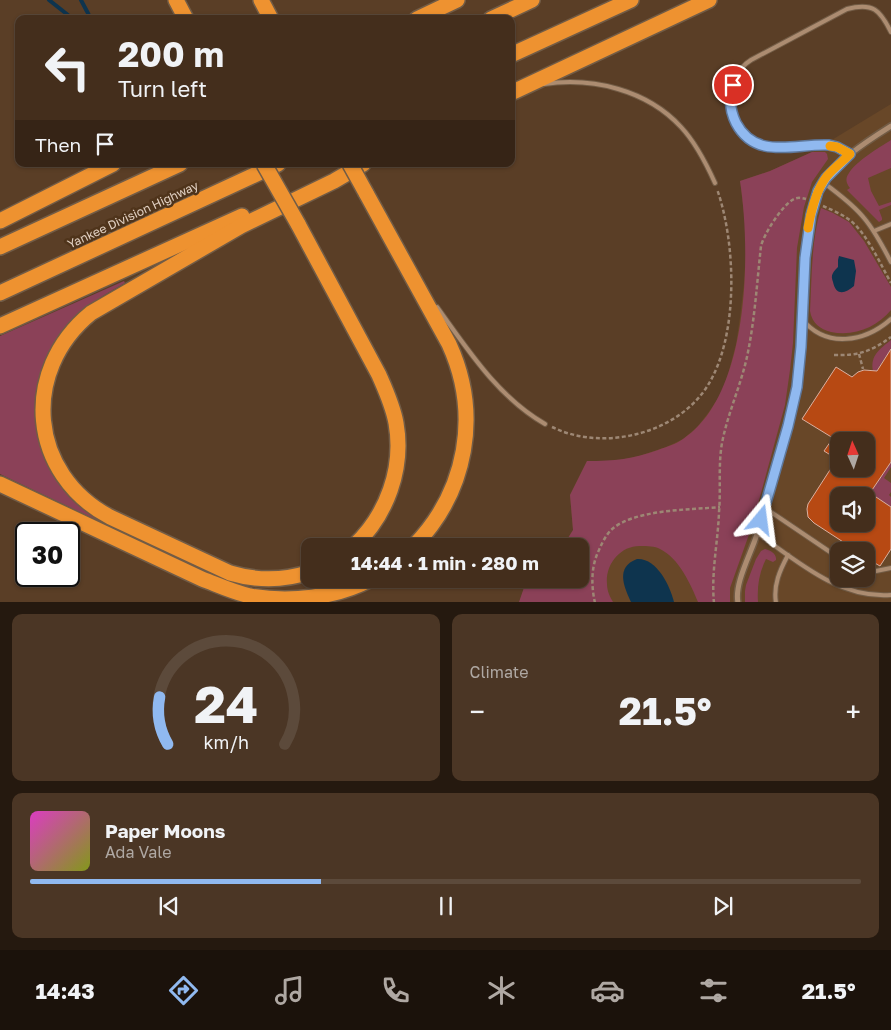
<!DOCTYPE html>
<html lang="en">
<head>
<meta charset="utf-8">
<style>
	body { margin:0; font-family:"Golos Text",sans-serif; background:#4b3625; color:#f1f3f6; height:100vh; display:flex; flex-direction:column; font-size:19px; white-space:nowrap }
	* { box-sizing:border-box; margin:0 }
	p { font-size:16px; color:#afa8a3 }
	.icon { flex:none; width:28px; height:28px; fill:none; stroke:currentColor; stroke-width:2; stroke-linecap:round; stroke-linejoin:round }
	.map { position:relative; height:602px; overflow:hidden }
	.details { display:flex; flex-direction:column; gap:12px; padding:12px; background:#25190f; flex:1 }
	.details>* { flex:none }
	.hud { position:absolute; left:15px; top:15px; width:500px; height:152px; border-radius:10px; box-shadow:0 1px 4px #0004,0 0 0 1px #5c4a3b; background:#442e1c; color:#f1f3f6; overflow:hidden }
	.needle { width:32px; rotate:357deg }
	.controls { position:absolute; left:830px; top:432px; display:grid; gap:10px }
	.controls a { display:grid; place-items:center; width:45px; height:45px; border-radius:10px; background:#442e1c; box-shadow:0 1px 4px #0004,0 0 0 1px #5c4a3b; font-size:25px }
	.speed { position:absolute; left:15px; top:522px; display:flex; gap:10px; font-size:25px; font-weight:700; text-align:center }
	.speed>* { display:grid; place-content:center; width:65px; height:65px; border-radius:50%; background:#442e1c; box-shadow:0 1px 4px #0004,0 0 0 1px #5c4a3b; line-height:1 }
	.speed .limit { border:2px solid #111; border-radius:8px; background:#fff; color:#111 }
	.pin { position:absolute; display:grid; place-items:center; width:42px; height:42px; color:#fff; margin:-21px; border:2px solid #fff; border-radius:50%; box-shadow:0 1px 5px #0007 }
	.me { position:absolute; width:55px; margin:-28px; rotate:16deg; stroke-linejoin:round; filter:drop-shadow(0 0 4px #0008) }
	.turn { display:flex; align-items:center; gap:18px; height:105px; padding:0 20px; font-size:22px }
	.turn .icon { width:65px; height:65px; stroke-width:2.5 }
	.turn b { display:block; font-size:35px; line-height:42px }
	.then { display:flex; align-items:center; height:48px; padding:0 20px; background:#0003; gap:10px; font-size:19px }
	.big { font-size:38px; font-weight:700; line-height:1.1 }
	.details .card { flex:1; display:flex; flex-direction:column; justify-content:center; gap:8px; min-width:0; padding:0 18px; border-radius:10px; background:#4b3625 }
	.details .dial { align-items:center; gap:0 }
	.dial svg { height:130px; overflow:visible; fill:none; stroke:#5c4a3b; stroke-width:7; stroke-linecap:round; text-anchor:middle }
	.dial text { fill:#f1f3f6; stroke:none }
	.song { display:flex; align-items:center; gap:15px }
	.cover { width:60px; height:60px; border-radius:8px; background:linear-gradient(135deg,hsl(310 70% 55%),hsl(70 70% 35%)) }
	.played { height:5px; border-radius:2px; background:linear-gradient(90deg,#90b9f0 35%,#5c4a3b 35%) }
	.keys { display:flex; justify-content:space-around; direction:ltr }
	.heat { display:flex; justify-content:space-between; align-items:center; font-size:28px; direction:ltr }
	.details .tiles { flex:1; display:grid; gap:12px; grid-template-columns:1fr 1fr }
	.card:last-child { grid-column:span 2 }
	.trip { position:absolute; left:301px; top:538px; width:288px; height:50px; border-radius:10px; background:#442e1c; box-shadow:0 1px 4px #0004,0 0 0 1px #5c4a3b; font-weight:700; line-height:50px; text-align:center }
	.tabs { display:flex; height:80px; justify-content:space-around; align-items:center; background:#1b120b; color:#afa8a3 }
	.tabs .icon { width:35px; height:35px }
	.tabs .current { color:#90b9f0 }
	.tabs b { font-size:22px; color:#f1f3f6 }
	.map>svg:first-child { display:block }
	.built { fill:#684728; fill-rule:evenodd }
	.green { fill:#8b4158 }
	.water { fill:#0e344e }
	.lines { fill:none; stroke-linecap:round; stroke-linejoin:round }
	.stream { stroke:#0e344e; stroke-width:4 }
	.building { fill:#b74913; stroke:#dab0a0; fill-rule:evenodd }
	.lane-casing { stroke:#725c46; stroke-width:6 }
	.street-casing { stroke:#725c46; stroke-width:8 }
	.highway-casing { stroke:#725c46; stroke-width:18 }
	.path { stroke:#9d8774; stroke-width:2.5; stroke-dasharray:4 2.5; stroke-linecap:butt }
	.lane { stroke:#ac8c71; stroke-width:4 }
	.street { stroke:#ac8c71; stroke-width:5 }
	.highway { stroke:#ee9230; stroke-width:15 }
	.highway-bridge-casing { stroke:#725c46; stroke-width:18; stroke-linecap:butt }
	.highway-bridge { stroke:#ee9230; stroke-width:15 }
	.route-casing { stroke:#5e789c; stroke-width:12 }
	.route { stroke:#90b9f0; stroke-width:9 }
	.slow { stroke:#f59e0b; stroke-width:9 }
	.labels { text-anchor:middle; stroke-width:5; stroke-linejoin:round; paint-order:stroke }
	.street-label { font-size:12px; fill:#e2d1c3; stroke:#4f341b }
</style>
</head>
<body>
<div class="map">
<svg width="891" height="603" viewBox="0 0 891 603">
	<rect width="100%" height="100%" fill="#5a3e26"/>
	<path class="built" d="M891,104V602L519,603L527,579H580V546H563L573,530L570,495L587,461H615L639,456L666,447L683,439L697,427L708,413L721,394L728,374L736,344L740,317L744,283L746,249L745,222L740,181L770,171L812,152ZM839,441H866V469H839ZM839,496H866V524H839ZM839,551H866V579H839Z"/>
	<g class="green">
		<path d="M891,140V168L868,178L871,191L879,206L891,202V205L879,210L882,218V220L879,222L847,190L850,188C846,183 845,178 849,173C855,162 880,147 891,140Z"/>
		<path d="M812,152H825L827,154L828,159L812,182L804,207L797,248L793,343L790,370L785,405L752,526L730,588V602H698C691,585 679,558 660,549C655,546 647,546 641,546C621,545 605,564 607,584C607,591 610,597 613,602H519L527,579H580V546H563L573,530L570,495L587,461C614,461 633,459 658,450C666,447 676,444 683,439C750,395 751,252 740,181L770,171Z"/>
		<path d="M821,208L833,213L849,222L864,241L891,287V310C877,327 854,337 831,332C820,329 812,323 810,311C812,277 811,241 821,208Z"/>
		<path d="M124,281L125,283C104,295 83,307 67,326C28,371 24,441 62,488C75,506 93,517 113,528L0,474V336Z"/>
		<path d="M891,340V359L886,356L876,372L873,371C870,355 880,349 891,340Z"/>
		<path d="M891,462V467L884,478L891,483V492L889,495L891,497V507L870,493Z"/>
		<path d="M765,549C770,550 777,554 776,560L773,562L766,559C759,573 757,587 758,602H745V591L746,585L756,559L761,551Z"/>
	</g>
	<g class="water">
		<path d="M839,256L854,260L856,271L854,286C845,294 836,296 833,282C832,279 831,276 833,273C834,271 836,269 838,267V260Z"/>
		<path d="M637,559C657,558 670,586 674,602H631C624,587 615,567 637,559Z"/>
	</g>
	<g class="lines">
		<g class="stream">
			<path d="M49,0L73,19"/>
			<path d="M81,0L91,19"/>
		</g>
	</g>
	<path class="building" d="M891,349V462L870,493L891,507V549L880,566L866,558V551H857L814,523L808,517L807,509L808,504L837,459L824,451L833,438L802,419L836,367L852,377L858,372L864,370L877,371ZM839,441H866V469H839ZM839,496H866V524H839Z"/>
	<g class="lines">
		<defs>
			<g id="lane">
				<path d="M544,84C593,77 647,90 681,127C696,143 706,163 715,183"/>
				<path d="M850,154L837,147L829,145C797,143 762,159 740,128C734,120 731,110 731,100C731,84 738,68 751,60L847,9C873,2 880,10 891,32"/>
				<path d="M823,182C837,193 853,204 864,218C875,231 883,247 891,262"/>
				<path d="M874,231L891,224"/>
				<path d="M437,307C468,350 498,397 545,424"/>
				<path d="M802,319C826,349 865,342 891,319"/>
				<path d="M765,508L839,558"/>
				<path d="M757,533C797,561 839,599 891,595"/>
				<path d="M866,569L876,571L891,568"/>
				<path d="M776,603C773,585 780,570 788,555"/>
			</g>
			<path id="street" d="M738,603C734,583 751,554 757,534C769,495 781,455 791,414C801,374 802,332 803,291C804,257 805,221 819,190C831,164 867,141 891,126"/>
			<g id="highway">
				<path d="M176,0L186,19"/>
				<path d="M261,0L271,19"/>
				<path d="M417,19L457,0"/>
				<path d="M491,19L532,0"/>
				<path d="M511,55L631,0"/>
				<path d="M511,93L709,0"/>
				<path d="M366,193L449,344C481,414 467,491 414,546"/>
				<path d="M0,221L113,164"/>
				<path d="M298,224L379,375C386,391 393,406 396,423C404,468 387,515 354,546"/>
				<path d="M0,247L180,164"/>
				<path d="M0,293L278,164"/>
				<path d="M0,326L242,216"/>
				<path d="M0,484L202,579C218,585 233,592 250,596C290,603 335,598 371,579"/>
				<path d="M310,572C283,581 257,581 230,573L110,517C29,474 20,371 91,313L241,226L334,181L363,164"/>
			</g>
		</defs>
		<use href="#lane" class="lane-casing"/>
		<use href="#street" class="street-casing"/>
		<use href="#highway" class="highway-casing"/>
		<g class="path">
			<path d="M823,206C832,210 842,214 851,221C867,234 881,265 891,283"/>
			<path d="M859,354L863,369"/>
			<path d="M834,355C858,356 872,351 891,337"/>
			<path d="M552,427C579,440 609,441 637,434C665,427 693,410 708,385C739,335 736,243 717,189"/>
			<path d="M595,603C591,585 591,566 599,550C602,543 606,535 611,530C634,509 689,510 720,507"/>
			<path d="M714,603C711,572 718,542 719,512C721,489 718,466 722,443C728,412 742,383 748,352C755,317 757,282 761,246C764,234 782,205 794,199C798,197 802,198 806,199"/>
		</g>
		<use href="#lane" class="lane"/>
		<use href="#street" class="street"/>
		<use href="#highway" class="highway"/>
		<defs>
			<g id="highway-bridge">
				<path d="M264,164L298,224"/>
				<path d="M350,164L366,193"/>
			</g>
		</defs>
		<use href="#highway-bridge" class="highway-bridge-casing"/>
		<use href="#highway-bridge" class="highway-bridge"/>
	</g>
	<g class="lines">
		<defs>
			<path id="route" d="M733,85C729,98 730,111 736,123C756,161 796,143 829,145L837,147L850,154L826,178L818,191L811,215L805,258L801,347L797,387L788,426L761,520"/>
		</defs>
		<use href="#route" class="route-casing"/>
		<use href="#route" class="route"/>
		<path class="slow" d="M808,228C811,211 816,190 827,176C834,168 843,161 850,154L837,147L830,146"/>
	</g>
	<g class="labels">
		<g class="street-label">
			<text transform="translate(133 215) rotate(-25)" y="4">Yankee Division Highway</text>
		</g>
	</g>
</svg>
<div class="controls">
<a><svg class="needle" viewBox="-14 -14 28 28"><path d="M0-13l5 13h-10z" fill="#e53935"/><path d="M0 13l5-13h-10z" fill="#afa8a3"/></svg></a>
<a><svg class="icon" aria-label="sound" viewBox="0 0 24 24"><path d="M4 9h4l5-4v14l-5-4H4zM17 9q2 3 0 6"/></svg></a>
<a><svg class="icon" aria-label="layers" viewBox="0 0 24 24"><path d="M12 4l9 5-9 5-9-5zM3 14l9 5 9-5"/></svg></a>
</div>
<div class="speed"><div class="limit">30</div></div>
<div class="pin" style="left:733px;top:85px;background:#d93025"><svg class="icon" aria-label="arrive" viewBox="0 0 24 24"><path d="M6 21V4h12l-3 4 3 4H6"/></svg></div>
<svg class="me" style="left:761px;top:520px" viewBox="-20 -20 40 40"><path d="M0-17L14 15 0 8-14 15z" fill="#90b9f0" stroke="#fff" stroke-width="4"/></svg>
<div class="trip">14:44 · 1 min · 280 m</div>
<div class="hud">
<div class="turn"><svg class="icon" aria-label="left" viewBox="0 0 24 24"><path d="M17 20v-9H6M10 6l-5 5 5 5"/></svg><div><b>200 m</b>Turn left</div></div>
<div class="then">Then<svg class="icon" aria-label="arrive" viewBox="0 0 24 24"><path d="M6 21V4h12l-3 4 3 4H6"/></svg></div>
</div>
</div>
<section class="details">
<div class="tiles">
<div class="card dial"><svg viewBox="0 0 100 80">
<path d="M14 69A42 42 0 1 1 86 69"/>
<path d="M14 69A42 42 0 0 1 9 40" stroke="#90b9f0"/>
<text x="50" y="56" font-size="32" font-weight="700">24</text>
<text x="50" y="72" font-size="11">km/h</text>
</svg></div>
<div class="card"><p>Climate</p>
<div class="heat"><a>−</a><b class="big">21.5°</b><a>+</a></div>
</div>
<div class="card">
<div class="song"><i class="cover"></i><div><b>Paper Moons</b><p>Ada Vale</p></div></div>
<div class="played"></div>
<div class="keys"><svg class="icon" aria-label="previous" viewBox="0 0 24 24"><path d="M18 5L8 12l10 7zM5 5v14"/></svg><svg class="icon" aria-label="pause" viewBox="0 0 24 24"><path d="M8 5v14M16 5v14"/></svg><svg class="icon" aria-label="next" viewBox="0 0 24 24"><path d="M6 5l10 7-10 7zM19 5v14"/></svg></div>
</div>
</div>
</section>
<nav class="tabs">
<b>14:43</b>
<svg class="icon current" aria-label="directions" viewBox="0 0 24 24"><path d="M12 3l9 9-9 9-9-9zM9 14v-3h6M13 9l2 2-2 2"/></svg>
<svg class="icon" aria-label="music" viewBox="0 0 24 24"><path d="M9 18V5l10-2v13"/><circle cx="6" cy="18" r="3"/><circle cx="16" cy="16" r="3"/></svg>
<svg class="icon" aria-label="phone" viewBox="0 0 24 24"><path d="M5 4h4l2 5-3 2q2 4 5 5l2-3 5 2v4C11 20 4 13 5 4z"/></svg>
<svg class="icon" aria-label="climate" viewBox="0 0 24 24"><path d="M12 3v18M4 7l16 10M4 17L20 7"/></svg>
<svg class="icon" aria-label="car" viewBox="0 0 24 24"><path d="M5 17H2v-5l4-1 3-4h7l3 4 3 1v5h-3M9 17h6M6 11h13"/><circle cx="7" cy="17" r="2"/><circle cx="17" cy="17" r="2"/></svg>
<svg class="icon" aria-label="filters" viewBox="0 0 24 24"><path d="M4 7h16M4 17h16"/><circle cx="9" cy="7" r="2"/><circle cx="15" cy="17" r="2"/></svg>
<b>21.5°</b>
</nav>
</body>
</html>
